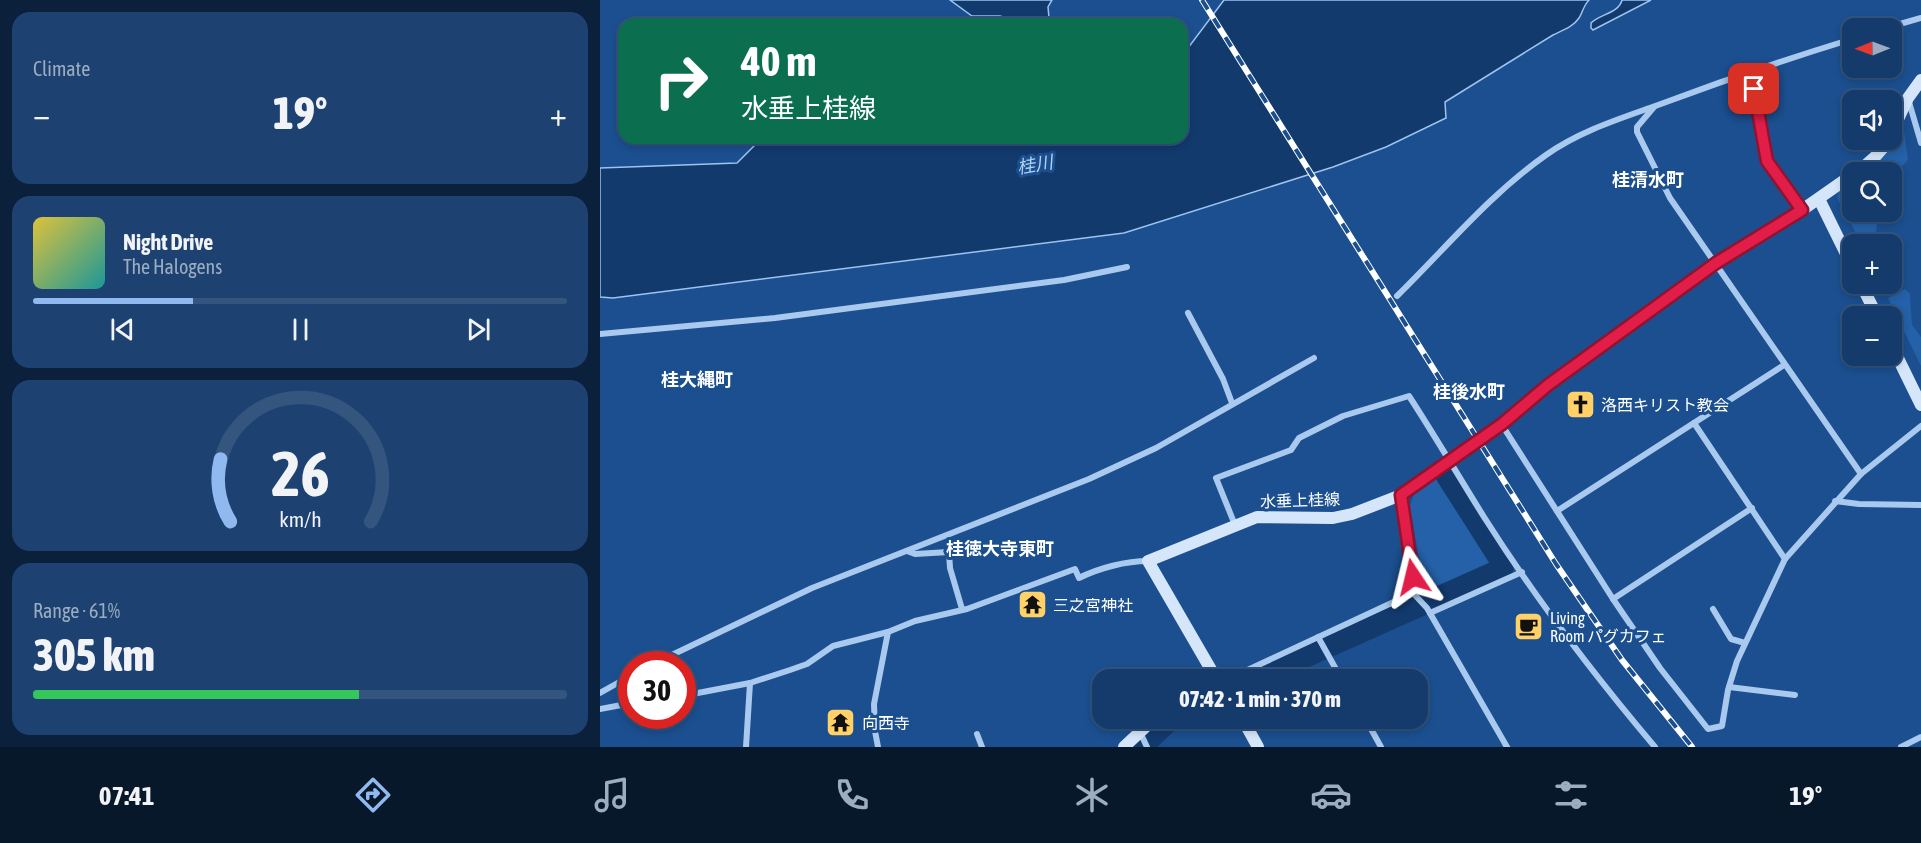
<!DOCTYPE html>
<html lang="en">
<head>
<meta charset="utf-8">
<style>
	body { margin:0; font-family:"Asap Condensed","Noto Sans JP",sans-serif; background:#1d4271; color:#f1f3f6; height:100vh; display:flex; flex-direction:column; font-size:22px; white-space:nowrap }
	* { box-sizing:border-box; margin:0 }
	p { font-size:20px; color:#9dadc1 }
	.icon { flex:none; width:33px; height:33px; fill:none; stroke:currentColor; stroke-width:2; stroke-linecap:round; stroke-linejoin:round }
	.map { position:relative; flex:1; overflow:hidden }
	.details { display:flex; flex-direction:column; gap:12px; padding:12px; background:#0b203b; width:600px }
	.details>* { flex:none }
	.top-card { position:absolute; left:18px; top:18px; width:570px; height:126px; border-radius:18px; box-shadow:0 3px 9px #0003,0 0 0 2px #33557e; background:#0b6e4f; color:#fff; overflow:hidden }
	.needle { width:39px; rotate:269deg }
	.controls { position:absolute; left:1242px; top:18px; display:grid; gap:12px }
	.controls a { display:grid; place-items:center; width:60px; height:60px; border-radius:12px; background:#143b6b; box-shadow:0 3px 9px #0003,0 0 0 2px #33557e; font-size:30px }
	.speed { position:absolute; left:18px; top:651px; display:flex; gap:12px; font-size:30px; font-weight:700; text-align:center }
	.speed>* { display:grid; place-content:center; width:78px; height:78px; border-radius:50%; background:#143b6b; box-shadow:0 3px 9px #0003,0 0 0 2px #33557e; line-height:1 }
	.speed .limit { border:9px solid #d22; background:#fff; color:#111 }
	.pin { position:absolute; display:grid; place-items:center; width:51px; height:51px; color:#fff; margin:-26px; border-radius:12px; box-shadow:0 3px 9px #0006 }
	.me { position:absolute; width:66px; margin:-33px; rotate:350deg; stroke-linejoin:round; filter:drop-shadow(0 0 4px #0008) }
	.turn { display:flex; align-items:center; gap:21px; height:126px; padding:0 24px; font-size:27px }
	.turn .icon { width:78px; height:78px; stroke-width:2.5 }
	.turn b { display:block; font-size:42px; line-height:51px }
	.big { font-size:45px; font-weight:800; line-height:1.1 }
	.details .widget { flex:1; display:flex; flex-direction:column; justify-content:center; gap:9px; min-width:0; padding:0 21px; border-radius:18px; background:#1d4271 }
	.details .dial { align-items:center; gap:0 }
	.dial svg { height:156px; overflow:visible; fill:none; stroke:#33557e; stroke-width:7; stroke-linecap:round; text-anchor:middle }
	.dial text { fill:#f1f3f6; stroke:none }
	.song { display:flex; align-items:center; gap:18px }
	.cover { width:72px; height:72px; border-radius:9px; background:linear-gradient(135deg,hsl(50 70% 55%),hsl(180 70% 35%)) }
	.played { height:6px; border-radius:3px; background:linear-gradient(90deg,#90b9f0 30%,#33557e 30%) }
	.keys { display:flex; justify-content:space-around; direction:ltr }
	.heat { display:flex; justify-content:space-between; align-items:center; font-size:33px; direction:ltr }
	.charge { height:9px; border-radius:4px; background:linear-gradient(90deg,#34c759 61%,#33557e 0) }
	.trip { position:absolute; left:492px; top:669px; width:336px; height:60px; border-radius:18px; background:#143b6b; box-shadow:0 3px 9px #0003,0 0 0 2px #33557e; font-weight:800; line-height:60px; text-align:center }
	.dock { display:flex; height:96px; justify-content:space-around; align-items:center; background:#08182b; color:#9dadc1 }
	.dock .icon { width:42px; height:42px }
	.dock .current { color:#90b9f0 }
	.dock b { font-size:27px; color:#f1f3f6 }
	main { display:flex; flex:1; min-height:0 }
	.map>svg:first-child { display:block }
	.green { fill:#2461a8 }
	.water { fill:#123a6d; stroke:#9cc4f0; stroke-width:1.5 }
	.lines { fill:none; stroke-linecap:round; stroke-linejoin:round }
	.river { stroke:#123a6d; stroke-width:22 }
	.street { stroke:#a9c9ee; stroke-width:6 }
	.secondary { stroke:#d6e6fa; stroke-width:12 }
	.rail-casing { stroke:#fff; stroke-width:6 }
	.rail { stroke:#1b4f8f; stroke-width:4; stroke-dasharray:11; stroke-linecap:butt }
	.route-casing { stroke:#92132f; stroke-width:15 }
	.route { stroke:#e11d48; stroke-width:10 }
	.labels { text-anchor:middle; stroke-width:6; stroke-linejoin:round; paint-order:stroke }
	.poi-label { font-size:16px; fill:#fff; stroke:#1b4f8f; text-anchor:start }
	.street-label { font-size:16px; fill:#fff; stroke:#1b4f8f }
	.water-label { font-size:18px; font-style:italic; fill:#b5d3f5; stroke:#1b4f8f }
	.neighbourhood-label { font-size:18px; font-weight:bold; fill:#fff; stroke:#1b4f8f }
</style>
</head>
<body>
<main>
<section class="details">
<div class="widget"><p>Climate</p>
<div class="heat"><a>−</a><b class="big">19°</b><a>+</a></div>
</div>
<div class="widget">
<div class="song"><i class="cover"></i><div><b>Night Drive</b><p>The Halogens</p></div></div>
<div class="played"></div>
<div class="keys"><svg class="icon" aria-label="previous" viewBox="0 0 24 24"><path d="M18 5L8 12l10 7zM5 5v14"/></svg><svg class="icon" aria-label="pause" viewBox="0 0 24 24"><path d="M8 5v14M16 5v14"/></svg><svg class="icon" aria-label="next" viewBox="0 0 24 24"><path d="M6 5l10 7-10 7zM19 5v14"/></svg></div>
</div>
<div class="widget dial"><svg viewBox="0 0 100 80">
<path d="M14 69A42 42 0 1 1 86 69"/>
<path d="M14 69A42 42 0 0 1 9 37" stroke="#90b9f0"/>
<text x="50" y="56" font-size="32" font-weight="700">26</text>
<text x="50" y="72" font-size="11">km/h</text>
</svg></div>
<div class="widget"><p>Range · 61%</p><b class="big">305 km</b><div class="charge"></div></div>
</section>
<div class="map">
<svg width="1321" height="747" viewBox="0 0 1321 747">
	<rect width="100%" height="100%" fill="#1b4f8f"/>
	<g class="green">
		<path d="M1303,124L1308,160L1292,176V172H1264L1286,151Z"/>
		<path d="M1252,180V212H1279L1274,244H1262L1237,198L1239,189Z"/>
		<path d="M1305,289L1310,294L1312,325L1321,337V366L1288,298Z"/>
		<path d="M839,476H842L899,565L829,597L825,594L810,506L814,494Z"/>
	</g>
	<g class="water">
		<path d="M350,0H452L448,7L449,18L438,19L435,24H426L400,16H372Z"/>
		<path d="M624,0H989C983,6 983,12 979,18C973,27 963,30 953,35L845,102L846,118L786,147L733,167L524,233L13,298L0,297V168L137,163L162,138H582V56Z"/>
		<path d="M1022,0H1051L993,30L991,28V23C1000,14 1019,13 1022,0Z"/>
	</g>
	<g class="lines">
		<g class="river">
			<path d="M653,680L902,569L903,564L847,476"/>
			<path d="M541,747L572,718"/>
		</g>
		<g class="street">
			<path d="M1286,28L1321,18"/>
			<path d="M1152,71L1167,161L1202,210"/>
			<path d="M1309,102L1321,143"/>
			<path d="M1054,107L1037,127V132L1070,198L1261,474"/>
			<path d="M797,296C846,248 889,195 946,155C980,131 1019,119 1058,105C1122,81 1187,59 1252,39"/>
			<path d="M588,313L623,379L632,403"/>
			<path d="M0,334L175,318L464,280L527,267"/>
			<path d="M1094,423L1185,559"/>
			<path d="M902,425L1013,599L1060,668L1108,729L1122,726L1128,690L1137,661L1185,559L1261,474L1321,426"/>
			<path d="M1235,501L1259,504L1321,505"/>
			<path d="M957,511L1184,365"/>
			<path d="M635,525L616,478L691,450L699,438L743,416L809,396C835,436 859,477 884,517C934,596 994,675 1055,747"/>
			<path d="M307,551L315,554L349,552L350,568L362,609"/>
			<path d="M813,593L827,608L907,747"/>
			<path d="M1013,599L1152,508"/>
			<path d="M1113,609L1131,639L1145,643"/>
			<path d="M830,613L922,572"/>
			<path d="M718,637L742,680"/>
			<path d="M53,664L212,588L489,479L556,448L714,358"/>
			<path d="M626,680L813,593V577L801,496"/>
			<path d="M1129,687L1195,695"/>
			<path d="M0,693L32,675"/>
			<path d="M82,696L150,683L190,670L207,664L233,646L288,632L315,621L367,609L475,569L479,578C499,568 526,561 548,561"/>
			<path d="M0,709L32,703"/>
			<path d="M765,718L781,747"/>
			<path d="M540,732L547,747"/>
			<path d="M377,734L382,747"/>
			<path d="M146,747L150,683"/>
			<path d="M278,747L275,731L274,704L288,632"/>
			<path d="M1301,747L1321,737"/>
		</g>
		<g class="secondary">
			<path d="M1292,132L1308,98L1321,80"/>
			<path d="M1256,172C1268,164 1281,153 1288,140"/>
			<path d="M1219,199L1252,266"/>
			<path d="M1261,284L1277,316"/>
			<path d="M1292,346L1321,405"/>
			<path d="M617,680L548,561L657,517L733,518L752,514L801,495L902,424L948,385L1116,263L1202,210L1252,175"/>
			<path d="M642,718L658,747"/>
			<path d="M524,747L555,718"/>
		</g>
		<defs>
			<path id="rail" d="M602,0L956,564L1022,660L1092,747"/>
		</defs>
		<use href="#rail" class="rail-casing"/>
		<use href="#rail" class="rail"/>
	</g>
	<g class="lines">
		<defs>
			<path id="route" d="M813,577L801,495L902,424L948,385L1116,263L1202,210L1167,161L1154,89"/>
		</defs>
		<use href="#route" class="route-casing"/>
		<use href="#route" class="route"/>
	</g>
	<defs>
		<symbol id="church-square" viewBox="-11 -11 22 22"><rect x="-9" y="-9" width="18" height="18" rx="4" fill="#ffd166" stroke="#1b4f8f"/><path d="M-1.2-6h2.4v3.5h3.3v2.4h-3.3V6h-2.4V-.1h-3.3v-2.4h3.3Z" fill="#111"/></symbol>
		<symbol id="temple-square" viewBox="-11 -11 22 22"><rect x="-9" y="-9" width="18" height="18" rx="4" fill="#ffd166" stroke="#1b4f8f"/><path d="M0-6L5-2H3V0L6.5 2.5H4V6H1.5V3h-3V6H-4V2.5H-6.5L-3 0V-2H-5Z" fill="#111"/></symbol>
		<symbol id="cafe-square" viewBox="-11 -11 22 22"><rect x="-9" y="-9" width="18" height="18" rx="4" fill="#ffd166" stroke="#1b4f8f"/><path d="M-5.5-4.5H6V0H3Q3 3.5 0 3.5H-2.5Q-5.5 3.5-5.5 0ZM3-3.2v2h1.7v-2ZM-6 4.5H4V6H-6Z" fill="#111"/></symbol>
	</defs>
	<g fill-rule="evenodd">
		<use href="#church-square" x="964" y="388" width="33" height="33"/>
		<use href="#temple-square" x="416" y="588" width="33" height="33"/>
		<use href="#cafe-square" x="912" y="610" width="33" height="33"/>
		<use href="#temple-square" x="224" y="706" width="33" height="33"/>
	</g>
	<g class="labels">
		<g class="poi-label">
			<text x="1001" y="411">洛西キリスト教会</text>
			<text x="453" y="611">三之宮神社</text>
			<text x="950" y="624">Living<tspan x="950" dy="18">Room パグカフェ</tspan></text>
			<text x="262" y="729">向西寺</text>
		</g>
		<g class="street-label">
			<text transform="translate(700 500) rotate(-2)" y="6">水垂上桂線</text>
		</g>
		<g class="water-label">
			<text transform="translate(435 165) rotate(-10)" y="6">桂川</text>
		</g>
		<g class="neighbourhood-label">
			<text x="1048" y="186">桂清水町</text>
			<text x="97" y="386">桂大縄町</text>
			<text x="869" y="398">桂後水町</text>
			<text x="400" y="555">桂徳大寺東町</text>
		</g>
	</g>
</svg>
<div class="controls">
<a><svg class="needle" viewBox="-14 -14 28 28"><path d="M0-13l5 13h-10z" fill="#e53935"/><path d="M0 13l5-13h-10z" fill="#9dadc1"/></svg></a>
<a><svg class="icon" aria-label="sound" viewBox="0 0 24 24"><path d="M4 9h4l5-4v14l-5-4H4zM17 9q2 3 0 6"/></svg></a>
<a><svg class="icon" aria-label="search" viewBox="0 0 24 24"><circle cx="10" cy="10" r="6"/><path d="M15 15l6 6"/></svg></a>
<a>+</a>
<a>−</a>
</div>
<div class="speed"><div class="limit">30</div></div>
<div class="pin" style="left:1154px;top:89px;background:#d93025"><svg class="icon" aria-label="arrive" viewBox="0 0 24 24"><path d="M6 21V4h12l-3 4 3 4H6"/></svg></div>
<svg class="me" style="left:813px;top:577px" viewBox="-20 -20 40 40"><path d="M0-17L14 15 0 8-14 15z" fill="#e11d48" stroke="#fff" stroke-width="4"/></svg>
<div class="trip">07:42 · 1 min · 370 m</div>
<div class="top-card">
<div class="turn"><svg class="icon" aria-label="right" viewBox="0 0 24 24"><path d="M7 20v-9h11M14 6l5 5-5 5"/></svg><div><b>40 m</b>水垂上桂線</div></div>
</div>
</div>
</main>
<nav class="dock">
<b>07:41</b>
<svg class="icon current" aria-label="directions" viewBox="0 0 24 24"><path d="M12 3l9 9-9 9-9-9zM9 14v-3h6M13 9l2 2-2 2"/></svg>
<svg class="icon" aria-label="music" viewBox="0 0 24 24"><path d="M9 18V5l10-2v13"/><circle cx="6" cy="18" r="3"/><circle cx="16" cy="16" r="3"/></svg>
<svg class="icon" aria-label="phone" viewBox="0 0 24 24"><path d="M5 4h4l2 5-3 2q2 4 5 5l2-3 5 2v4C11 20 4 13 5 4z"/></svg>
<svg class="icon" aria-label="climate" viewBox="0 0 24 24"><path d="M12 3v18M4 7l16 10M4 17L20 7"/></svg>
<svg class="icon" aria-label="car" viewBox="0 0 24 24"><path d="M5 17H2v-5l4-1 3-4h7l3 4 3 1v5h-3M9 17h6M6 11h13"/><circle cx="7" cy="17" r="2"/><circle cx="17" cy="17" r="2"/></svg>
<svg class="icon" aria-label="filters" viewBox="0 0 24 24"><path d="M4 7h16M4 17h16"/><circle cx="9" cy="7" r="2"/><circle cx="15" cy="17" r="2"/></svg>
<b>19°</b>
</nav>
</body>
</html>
